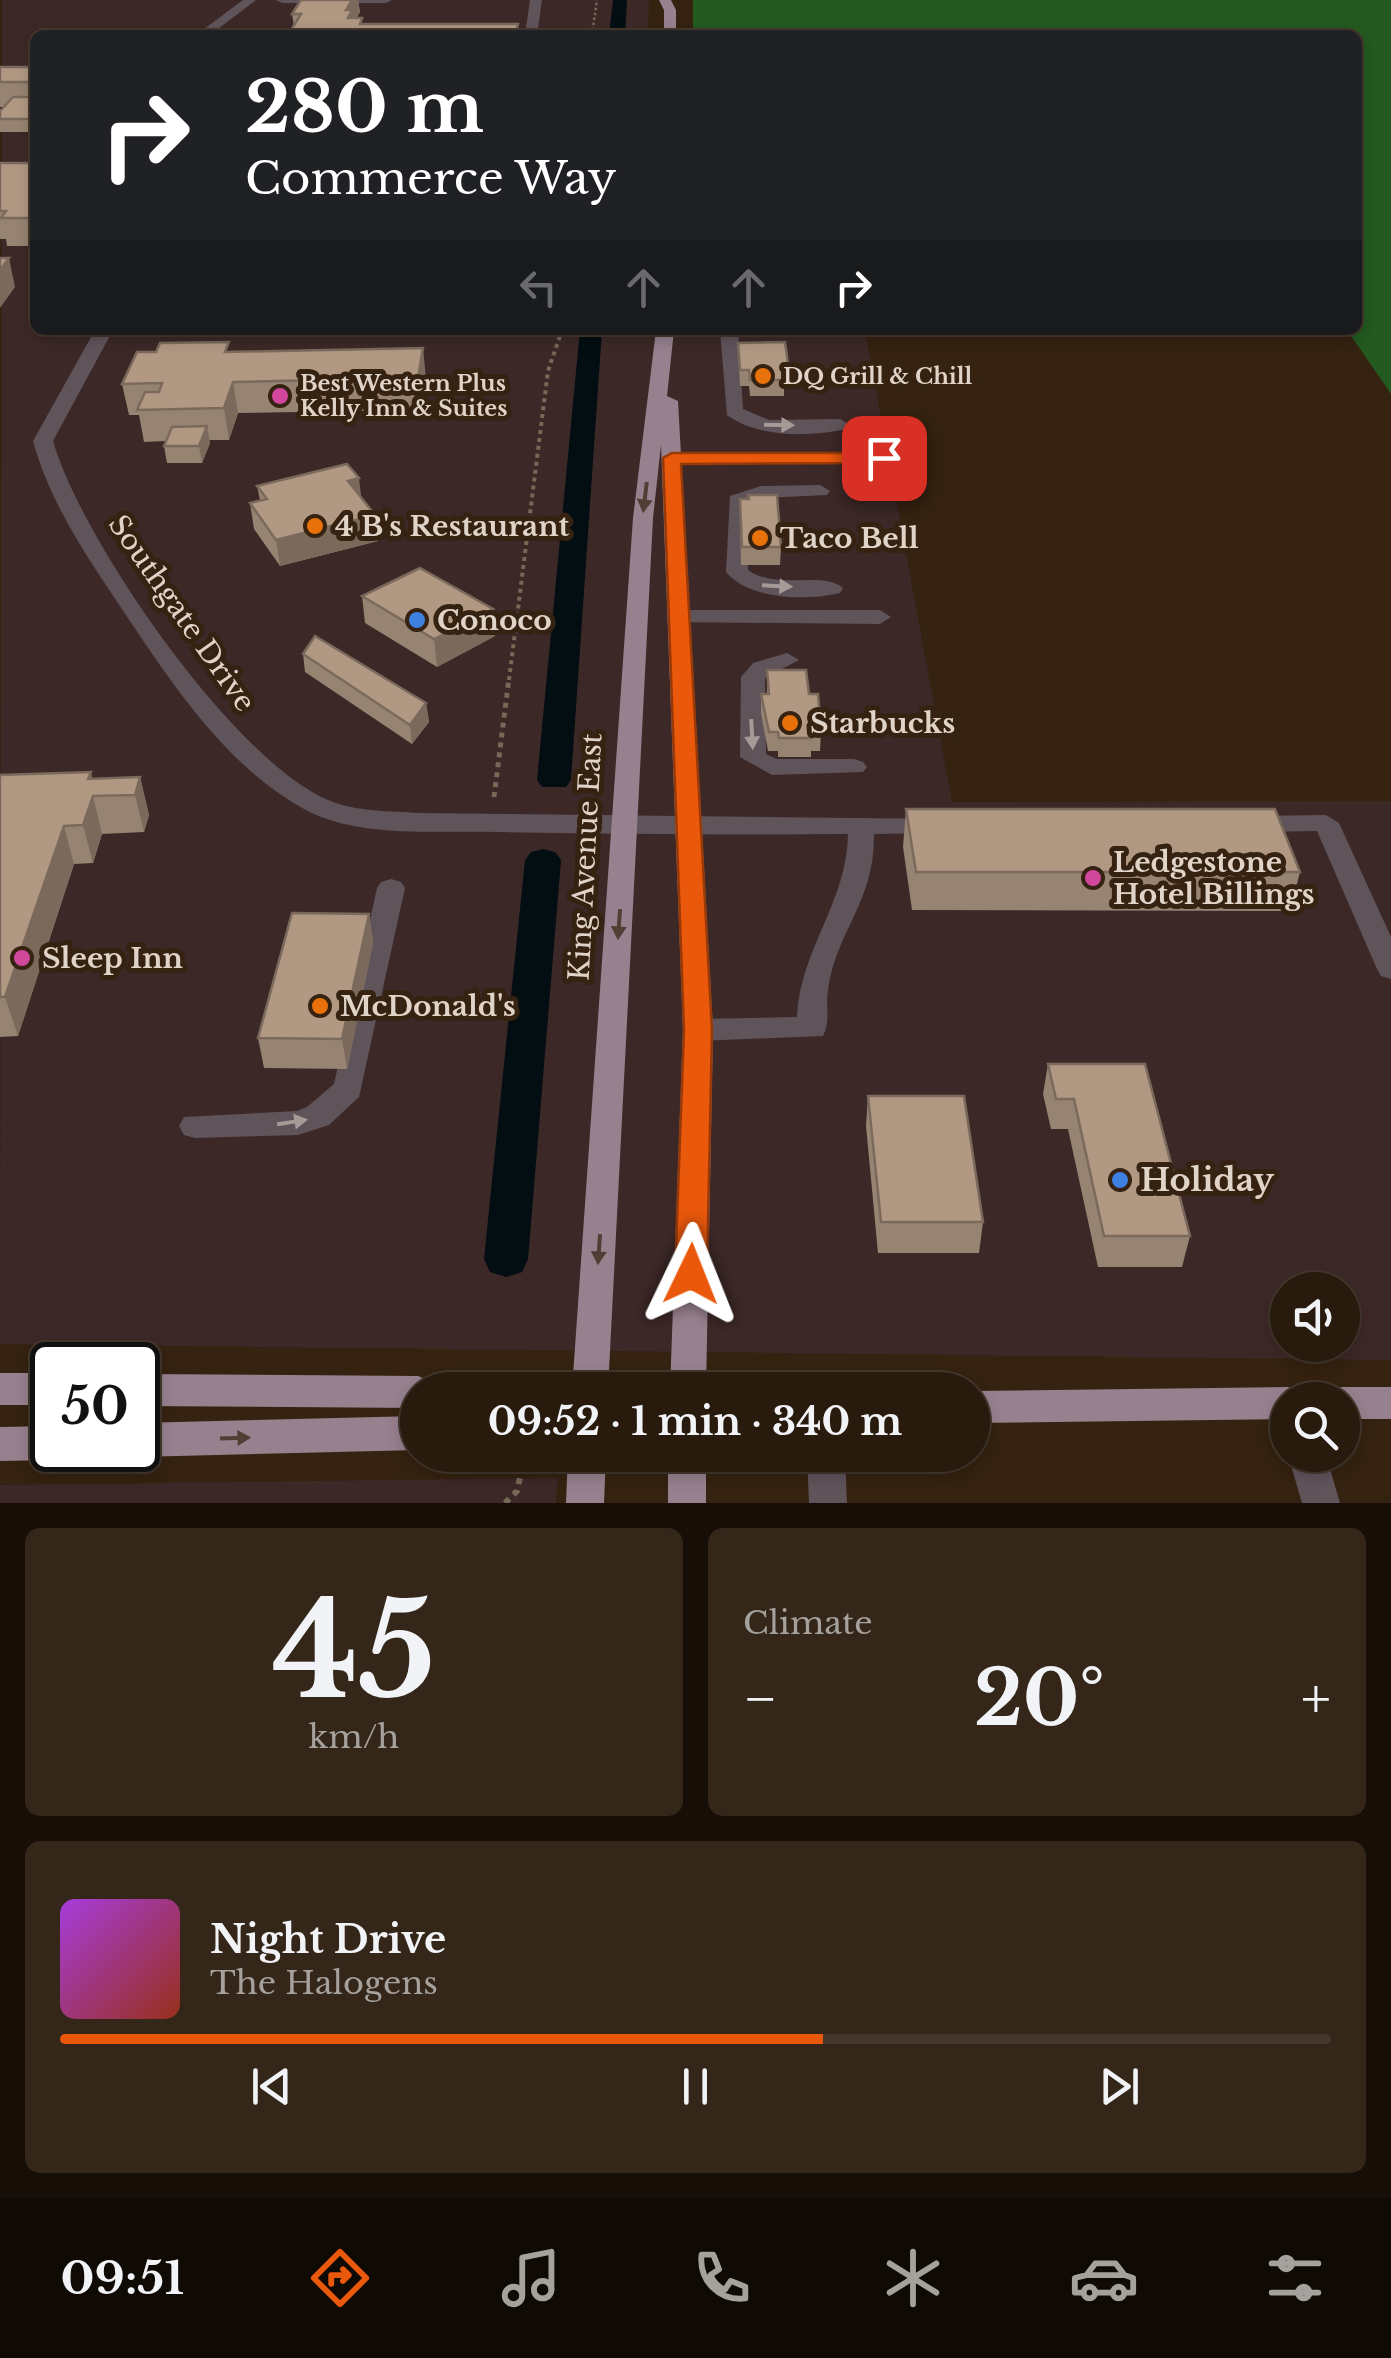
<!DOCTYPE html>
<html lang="en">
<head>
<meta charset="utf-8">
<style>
	body { margin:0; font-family:"Libre Baskerville",serif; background:#34271a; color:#f1f3f6; height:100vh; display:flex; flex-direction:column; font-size:38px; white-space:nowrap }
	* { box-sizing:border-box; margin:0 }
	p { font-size:32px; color:#a5a19d }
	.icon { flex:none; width:55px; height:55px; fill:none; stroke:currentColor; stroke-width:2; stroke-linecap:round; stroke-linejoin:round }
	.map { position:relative; height:1503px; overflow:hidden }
	.sheet { display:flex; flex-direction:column; gap:25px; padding:25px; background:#160e07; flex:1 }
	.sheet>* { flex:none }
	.hud { position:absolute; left:30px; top:30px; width:1332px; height:305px; border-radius:15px; box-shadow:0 5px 15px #0003,0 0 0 2px #44382d; background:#202124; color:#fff; overflow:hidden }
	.controls { position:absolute; left:1270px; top:1272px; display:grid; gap:20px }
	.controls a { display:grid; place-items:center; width:90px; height:90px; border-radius:50%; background:#281a0c; box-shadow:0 5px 15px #0003,0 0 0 2px #44382d; font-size:50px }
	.speed { position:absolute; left:30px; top:1342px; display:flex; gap:20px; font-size:50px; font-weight:700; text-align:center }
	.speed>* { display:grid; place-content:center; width:130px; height:130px; border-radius:50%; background:#281a0c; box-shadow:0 5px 15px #0003,0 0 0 2px #44382d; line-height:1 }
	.speed .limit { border:5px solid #111; border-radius:15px; background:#fff; color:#111 }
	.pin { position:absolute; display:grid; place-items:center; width:85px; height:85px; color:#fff; margin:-42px; border-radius:20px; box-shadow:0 5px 15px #0006 }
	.me { position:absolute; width:110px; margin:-55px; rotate:2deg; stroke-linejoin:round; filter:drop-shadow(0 0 8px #0008) }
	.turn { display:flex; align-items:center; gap:35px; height:210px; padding:0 50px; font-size:45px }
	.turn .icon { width:130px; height:130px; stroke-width:2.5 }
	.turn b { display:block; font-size:70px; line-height:85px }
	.lanes { display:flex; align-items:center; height:95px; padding:0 50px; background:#0003; justify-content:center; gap:50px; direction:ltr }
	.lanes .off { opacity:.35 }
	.big { font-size:75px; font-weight:800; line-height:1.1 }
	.sheet .card { flex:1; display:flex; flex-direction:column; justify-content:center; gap:15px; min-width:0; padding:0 35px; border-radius:15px; background:#34271a }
	.sheet .dial { align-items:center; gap:0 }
	.dial b { font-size:130px; line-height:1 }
	.song { display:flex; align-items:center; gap:30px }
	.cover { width:120px; height:120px; border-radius:15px; background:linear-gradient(135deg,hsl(280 70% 55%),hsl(10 70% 35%)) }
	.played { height:10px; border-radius:5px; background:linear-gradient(90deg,#ea580c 60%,#44382d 60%) }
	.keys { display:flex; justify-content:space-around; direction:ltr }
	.heat { display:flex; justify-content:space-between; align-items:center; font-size:55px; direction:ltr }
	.sheet .tiles { flex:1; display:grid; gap:25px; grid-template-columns:1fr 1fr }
	.card:last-child { grid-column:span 2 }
	.trip { position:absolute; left:400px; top:1372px; width:590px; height:100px; border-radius:50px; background:#281a0c; box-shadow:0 5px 15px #0003,0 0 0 2px #44382d; font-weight:800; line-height:100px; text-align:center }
	.dock { display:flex; height:160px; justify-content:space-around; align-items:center; background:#100a05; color:#a5a19d }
	.dock .icon { width:70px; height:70px }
	.dock .current { color:#ea580c }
	.dock b { font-size:45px; color:#f1f3f6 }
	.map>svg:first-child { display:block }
	.commercial { fill:#3c2827; fill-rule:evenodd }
	.green { fill:#245920 }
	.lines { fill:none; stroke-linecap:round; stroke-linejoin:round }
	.canal { fill:#020e12; fill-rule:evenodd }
	.path-far3 { stroke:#786858; stroke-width:2.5; stroke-dasharray:2.5 2.5; stroke-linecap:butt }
	.path-far2 { stroke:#786858; stroke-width:4; stroke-dasharray:4 4; stroke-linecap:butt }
	.path-far1 { stroke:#786858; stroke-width:5; stroke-dasharray:5 5; stroke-linecap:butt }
	.path { stroke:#786858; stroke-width:6; stroke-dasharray:6 6; stroke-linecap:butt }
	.minor { fill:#60545b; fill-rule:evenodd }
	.major { fill:#98818f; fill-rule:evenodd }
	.wall { fill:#978371 }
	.shaded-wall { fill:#7b6a5c }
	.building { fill:#b09883; stroke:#7b6a5c; stroke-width:2.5 }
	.oneway { fill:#a69a97 }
	.oneway2 { fill:#533e36 }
	.route { fill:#ea580c; stroke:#983908; stroke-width:2.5 }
	.food-dot { fill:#e8710a; stroke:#352210; stroke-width:4 }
	.hotel-dot { fill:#d1479c; stroke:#352210; stroke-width:4 }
	.shop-dot { fill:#3f7fe0; stroke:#352210; stroke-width:4 }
	.labels { text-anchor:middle; stroke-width:10; stroke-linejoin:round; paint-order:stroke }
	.far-poi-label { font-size:22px; font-weight:bold; fill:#e0d3c8; stroke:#352210; text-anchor:start }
	.poi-label { font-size:28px; font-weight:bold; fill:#e0d3c8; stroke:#352210; text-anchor:start }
	.street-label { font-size:28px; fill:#e0d3c8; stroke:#352210 }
	.near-poi-label { font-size:32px; font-weight:bold; fill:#e0d3c8; stroke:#352210; text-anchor:start }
</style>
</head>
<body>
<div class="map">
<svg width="1391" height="1503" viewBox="0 0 1391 1503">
	<rect width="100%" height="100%" fill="#352210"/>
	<g class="commercial">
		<path d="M2,0H649L648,35H35V330H865L952,802L1391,801V1360L0,1344ZM1288,1290H1342V1345H1288Z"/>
		<path d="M558,1478L556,1503H0V1485Z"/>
	</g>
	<path class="green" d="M693,0H1391V394L1347,330H1358V35H693Z"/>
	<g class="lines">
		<g class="canal">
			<path d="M613,0H627L625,35H609Z"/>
			<path d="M580,330H602L571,780L566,787H542L537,780Z"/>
			<path d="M543,849L555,852L561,860L528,1259L522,1272L506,1277L490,1272L484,1259L525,860L531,852Z"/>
		</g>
		<path class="path-far3" d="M592,35L597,0"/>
		<path class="path-far2" d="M509,680L548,371L562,330"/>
		<path class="path-far1" d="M494,797L509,678"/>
		<path class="path" d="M505,1503L517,1491L525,1455"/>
		<g class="minor">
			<path d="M243,0H256L210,35H196Z"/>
			<path d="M276,0H392L386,3H282Z"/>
			<path d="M530,0H542L537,35H525Z"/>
			<path d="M95,330H113L53,441C81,539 233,760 328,800C356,812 390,811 419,813L944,819L948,825L935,833L874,834C875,902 836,931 828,990C825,1005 831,1021 823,1036L698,1041L687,1038L683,1030L687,1022L698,1019L797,1017C800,949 847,903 848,834C731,835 615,834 498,832C438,830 358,839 304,809C231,769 179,694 134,627C95,568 52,510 33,441Z"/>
			<path d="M720,330H738L743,409L769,420L840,419L850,425L847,429C810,437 758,438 727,415Z"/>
			<path d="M672,452H884L894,458L884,464L665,462L662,458Z"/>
			<path d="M820,485L830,491L827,495L763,498L747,503L748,570C777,591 823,570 843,588L840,593C807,601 749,600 726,572L730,496L761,486Z"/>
			<path d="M680,610H880L891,617L880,624L672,622L669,617Z"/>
			<path d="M787,653L799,660L765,678L766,754L777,759H854L863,762L867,767L863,772L772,775L740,757L741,677L753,663Z"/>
			<path d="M1326,815L1339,823L1391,937V979L1381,976L1377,969L1317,831L1250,832L1237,824L1250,816Z"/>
			<path d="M391,879L401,882L405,888L359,1097L329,1125L298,1135L195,1138L184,1135L179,1126L184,1117L297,1111L307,1107L334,1084L377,888L381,882Z"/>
			<path d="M807,1455H845L847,1503H809Z"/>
			<path d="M1288,1455H1326L1340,1503H1302Z"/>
		</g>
		<g class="major">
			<path d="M659,0H671L676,10V35H664V10Z"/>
			<path d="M656,330H674L667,396L678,401L713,1030L706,1390H670L683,1030L661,445L653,518L608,1390H572L633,518Z"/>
			<rect x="0" y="1373" width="52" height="32"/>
			<path d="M138,1374L418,1376L431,1381L435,1390H418V1408L138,1406Z"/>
			<path d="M1288,1387L1301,1391L1305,1400H1288V1419L972,1423V1391Z"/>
			<path d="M1342,1387H1391V1419H1342V1400H1325L1329,1391Z"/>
			<path d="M418,1416V1450L138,1457L124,1450H138V1423Z"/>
			<path d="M52,1426V1450H68L65,1455L52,1460L0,1461V1427Z"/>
			<path d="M568,1455H606L604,1503H566Z"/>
			<rect x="668" y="1455" width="38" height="48"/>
		</g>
	</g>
	<g class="wall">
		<path d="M301,0H358L360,12L356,18L363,24L518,35H292L291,30L294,26L292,14Z"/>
		<path d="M0,67H35V132H0V111L4,107H0Z"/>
		<path d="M0,163H35V246H7L6,239H0Z"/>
		<path d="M738,343L789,371L788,387H784V396H750L749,386H740Z"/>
		<path d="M230,352L426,379L421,410L238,413L229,440H209L210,443L202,463H167L164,446L166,441L144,442L139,415H129L122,384Z"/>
		<path d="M257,486L361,498L378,541L280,566L254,529L250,503L260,500Z"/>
		<path d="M740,499L781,547L780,565H741Z"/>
		<path d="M362,596L493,609L495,636L437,667L365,623Z"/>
		<path d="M303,654L426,703L429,722L412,744L305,672Z"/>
		<path d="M767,670L809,694L821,732L820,751H811V757H778V751H768L761,713V694H767Z"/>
		<path d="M0,775L93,779L140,777L149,815L144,832L102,834L93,863L74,864L18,1036L0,1037Z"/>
		<path d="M906,809L1300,872L1290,911L912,910L903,847Z"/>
		<path d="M369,914L373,943L347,1069L264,1068L258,1038Z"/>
		<path d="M1048,1064L1190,1236L1182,1267H1098L1068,1129H1051L1043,1094Z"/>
		<path d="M868,1096L983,1222L979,1253H878L866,1126Z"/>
	</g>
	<g class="shaded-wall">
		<path d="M352,0H358L360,12L354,24L355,33L346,10Z"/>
		<path d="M9,258L15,287L0,308V270Z"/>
		<path d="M423,348L426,379L421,410L418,378Z"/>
		<path d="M233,382L238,413L229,440L224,408Z"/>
		<path d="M207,426L210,443L202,463L199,446Z"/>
		<path d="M359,478L362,504L348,481Z"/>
		<path d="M375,515L378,541L280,566L276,540Z"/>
		<path d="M493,609L495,636L437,667L434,639Z"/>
		<path d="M426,703L429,722L412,744L410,725Z"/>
		<path d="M91,772L97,796H93L102,834L93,863L83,825L88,779Z"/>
		<path d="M140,777L149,815L144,832L135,795Z"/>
		<path d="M64,826L74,864L18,1036L5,997Z"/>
		<path d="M369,914L373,943L347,1069L342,1039Z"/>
	</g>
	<g class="building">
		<path d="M301,0H352L346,10H352L348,18H362L360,24H518L515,35H307L310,30H291L301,14H292Z"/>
		<rect x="0" y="67" width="35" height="15"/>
		<path d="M13,97H35L32,102H35V119H0V111Z"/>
		<path d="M0,163H35V218H1L6,211H0Z"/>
		<path d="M0,258H9L0,270Z"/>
		<path d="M229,342L225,352L423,348L418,378L233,382L224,408L137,410L145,392H159L162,383L122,384L137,352H156L160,343Z"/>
		<path d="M785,342L789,371H783L784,380H750L749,370H740L738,343Z"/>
		<path d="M207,426L199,446H164L172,427Z"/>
		<path d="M347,464L359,478L348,481L375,515L276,540L250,503L267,499L257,486Z"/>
		<path d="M748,495H777L781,547H742L740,499H749Z"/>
		<path d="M420,568L493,609L434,639L362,596Z"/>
		<path d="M315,636L426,703L410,725L303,654Z"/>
		<path d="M767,670H806L809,694H818L821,732H811L812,738H779L778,732H769L761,694H769Z"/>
		<path d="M91,772L88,779L140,777L135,795L93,796L83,825L64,826L5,997H0V775Z"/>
		<path d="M906,809H1275L1300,872H916Z"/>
		<path d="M292,913L369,914L342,1039L258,1038Z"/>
		<path d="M1048,1064H1145L1190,1236H1104L1074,1099H1056Z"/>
		<path d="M868,1096H964L983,1222H881Z"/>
	</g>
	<defs><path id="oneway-solid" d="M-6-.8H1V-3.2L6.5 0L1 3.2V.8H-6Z" transform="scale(2.5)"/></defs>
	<g class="oneway">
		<use href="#oneway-solid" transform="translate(779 425) rotate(1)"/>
		<use href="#oneway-solid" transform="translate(777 586) rotate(3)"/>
		<use href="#oneway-solid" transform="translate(752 734) rotate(87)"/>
		<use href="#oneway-solid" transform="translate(292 1122) rotate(-9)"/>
	</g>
	<g class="oneway2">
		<use href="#oneway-solid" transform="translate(645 497) rotate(97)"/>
		<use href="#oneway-solid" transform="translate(619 924) rotate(94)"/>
		<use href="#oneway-solid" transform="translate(599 1249) rotate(94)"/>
		<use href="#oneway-solid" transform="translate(235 1438) rotate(-2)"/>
	</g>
	<path class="route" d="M672,453H884L893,458L884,463L681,464L712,1030L707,1274L702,1283L691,1287L680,1283L675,1274L684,1030L663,458Z"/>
	<g class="food-dot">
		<circle cx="763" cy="376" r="10"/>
		<circle cx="315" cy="526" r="10"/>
		<circle cx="760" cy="538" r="10"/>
		<circle cx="790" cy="723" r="10"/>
		<circle cx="320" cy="1006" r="10"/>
	</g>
	<g class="hotel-dot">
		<circle cx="280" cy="396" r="10"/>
		<circle cx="1093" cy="878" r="10"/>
		<circle cx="22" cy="958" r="10"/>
	</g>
	<g class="shop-dot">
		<circle cx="417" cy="620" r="10"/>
		<circle cx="1120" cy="1180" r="10"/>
	</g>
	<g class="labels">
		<g class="far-poi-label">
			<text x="783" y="384">DQ Grill &amp; Chill</text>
			<text x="300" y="391">Best Western Plus<tspan x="300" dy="25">Kelly Inn &amp; Suites</tspan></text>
		</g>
		<g class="poi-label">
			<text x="335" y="536">4 B's Restaurant</text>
			<text x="780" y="548">Taco Bell</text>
			<text x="437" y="630">Conoco</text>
			<text x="810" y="733">Starbucks</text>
			<text x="1113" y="872">Ledgestone<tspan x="1113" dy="32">Hotel Billings</tspan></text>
			<text x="42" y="968">Sleep Inn</text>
			<text x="340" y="1016">McDonald's</text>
		</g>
		<g class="street-label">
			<text transform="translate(182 613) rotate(55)" y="10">Southgate Drive</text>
			<text transform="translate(585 857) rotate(-87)" y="10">King Avenue East</text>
		</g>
		<g class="near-poi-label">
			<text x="1140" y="1191">Holiday</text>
		</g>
	</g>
</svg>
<div class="controls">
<a><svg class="icon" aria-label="sound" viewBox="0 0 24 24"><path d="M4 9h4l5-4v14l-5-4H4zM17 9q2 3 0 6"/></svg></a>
<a><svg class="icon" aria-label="search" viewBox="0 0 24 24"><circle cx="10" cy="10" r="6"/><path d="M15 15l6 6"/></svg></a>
</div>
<div class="speed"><div class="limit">50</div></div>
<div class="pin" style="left:884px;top:458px;background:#d93025"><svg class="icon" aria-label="arrive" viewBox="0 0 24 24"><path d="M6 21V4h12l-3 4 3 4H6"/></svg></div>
<svg class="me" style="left:691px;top:1274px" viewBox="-20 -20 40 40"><path d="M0-17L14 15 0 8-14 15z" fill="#ea580c" stroke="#fff" stroke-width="4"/></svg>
<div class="trip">09:52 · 1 min · 340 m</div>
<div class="hud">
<div class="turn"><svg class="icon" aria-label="right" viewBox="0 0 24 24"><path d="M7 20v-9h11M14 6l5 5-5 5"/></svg><div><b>280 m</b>Commerce Way</div></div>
<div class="lanes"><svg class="icon off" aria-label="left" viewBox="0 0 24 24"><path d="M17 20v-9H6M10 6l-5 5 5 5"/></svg><svg class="icon off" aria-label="ahead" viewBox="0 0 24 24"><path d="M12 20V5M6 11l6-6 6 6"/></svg><svg class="icon off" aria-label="ahead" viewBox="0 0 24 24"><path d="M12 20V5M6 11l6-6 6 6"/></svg><svg class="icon" aria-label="right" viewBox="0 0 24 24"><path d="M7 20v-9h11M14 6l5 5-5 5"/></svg></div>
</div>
</div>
<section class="sheet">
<div class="tiles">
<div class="card dial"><b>45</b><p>km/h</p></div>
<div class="card"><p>Climate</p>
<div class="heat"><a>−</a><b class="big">20°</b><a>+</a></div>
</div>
<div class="card">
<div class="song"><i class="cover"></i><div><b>Night Drive</b><p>The Halogens</p></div></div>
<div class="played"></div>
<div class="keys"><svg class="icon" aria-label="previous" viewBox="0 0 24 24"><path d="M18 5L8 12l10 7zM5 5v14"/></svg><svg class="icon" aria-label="pause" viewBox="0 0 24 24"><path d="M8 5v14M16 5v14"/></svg><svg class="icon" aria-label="next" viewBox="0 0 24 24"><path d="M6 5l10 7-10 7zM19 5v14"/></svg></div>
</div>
</div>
</section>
<nav class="dock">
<b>09:51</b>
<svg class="icon current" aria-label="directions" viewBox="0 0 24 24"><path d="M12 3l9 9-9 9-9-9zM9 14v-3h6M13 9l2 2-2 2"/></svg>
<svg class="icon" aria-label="music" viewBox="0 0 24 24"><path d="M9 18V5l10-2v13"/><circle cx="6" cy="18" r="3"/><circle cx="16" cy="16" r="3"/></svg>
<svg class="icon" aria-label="phone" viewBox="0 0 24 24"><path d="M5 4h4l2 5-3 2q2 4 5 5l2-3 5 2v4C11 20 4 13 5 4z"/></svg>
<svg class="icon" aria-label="climate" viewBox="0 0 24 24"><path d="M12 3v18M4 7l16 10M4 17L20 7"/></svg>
<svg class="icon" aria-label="car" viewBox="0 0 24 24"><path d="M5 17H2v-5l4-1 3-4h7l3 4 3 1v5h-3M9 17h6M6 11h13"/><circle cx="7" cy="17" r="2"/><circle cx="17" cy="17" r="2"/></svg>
<svg class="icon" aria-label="filters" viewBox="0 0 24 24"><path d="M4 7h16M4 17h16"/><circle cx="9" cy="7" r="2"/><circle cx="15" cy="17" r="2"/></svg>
</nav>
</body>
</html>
